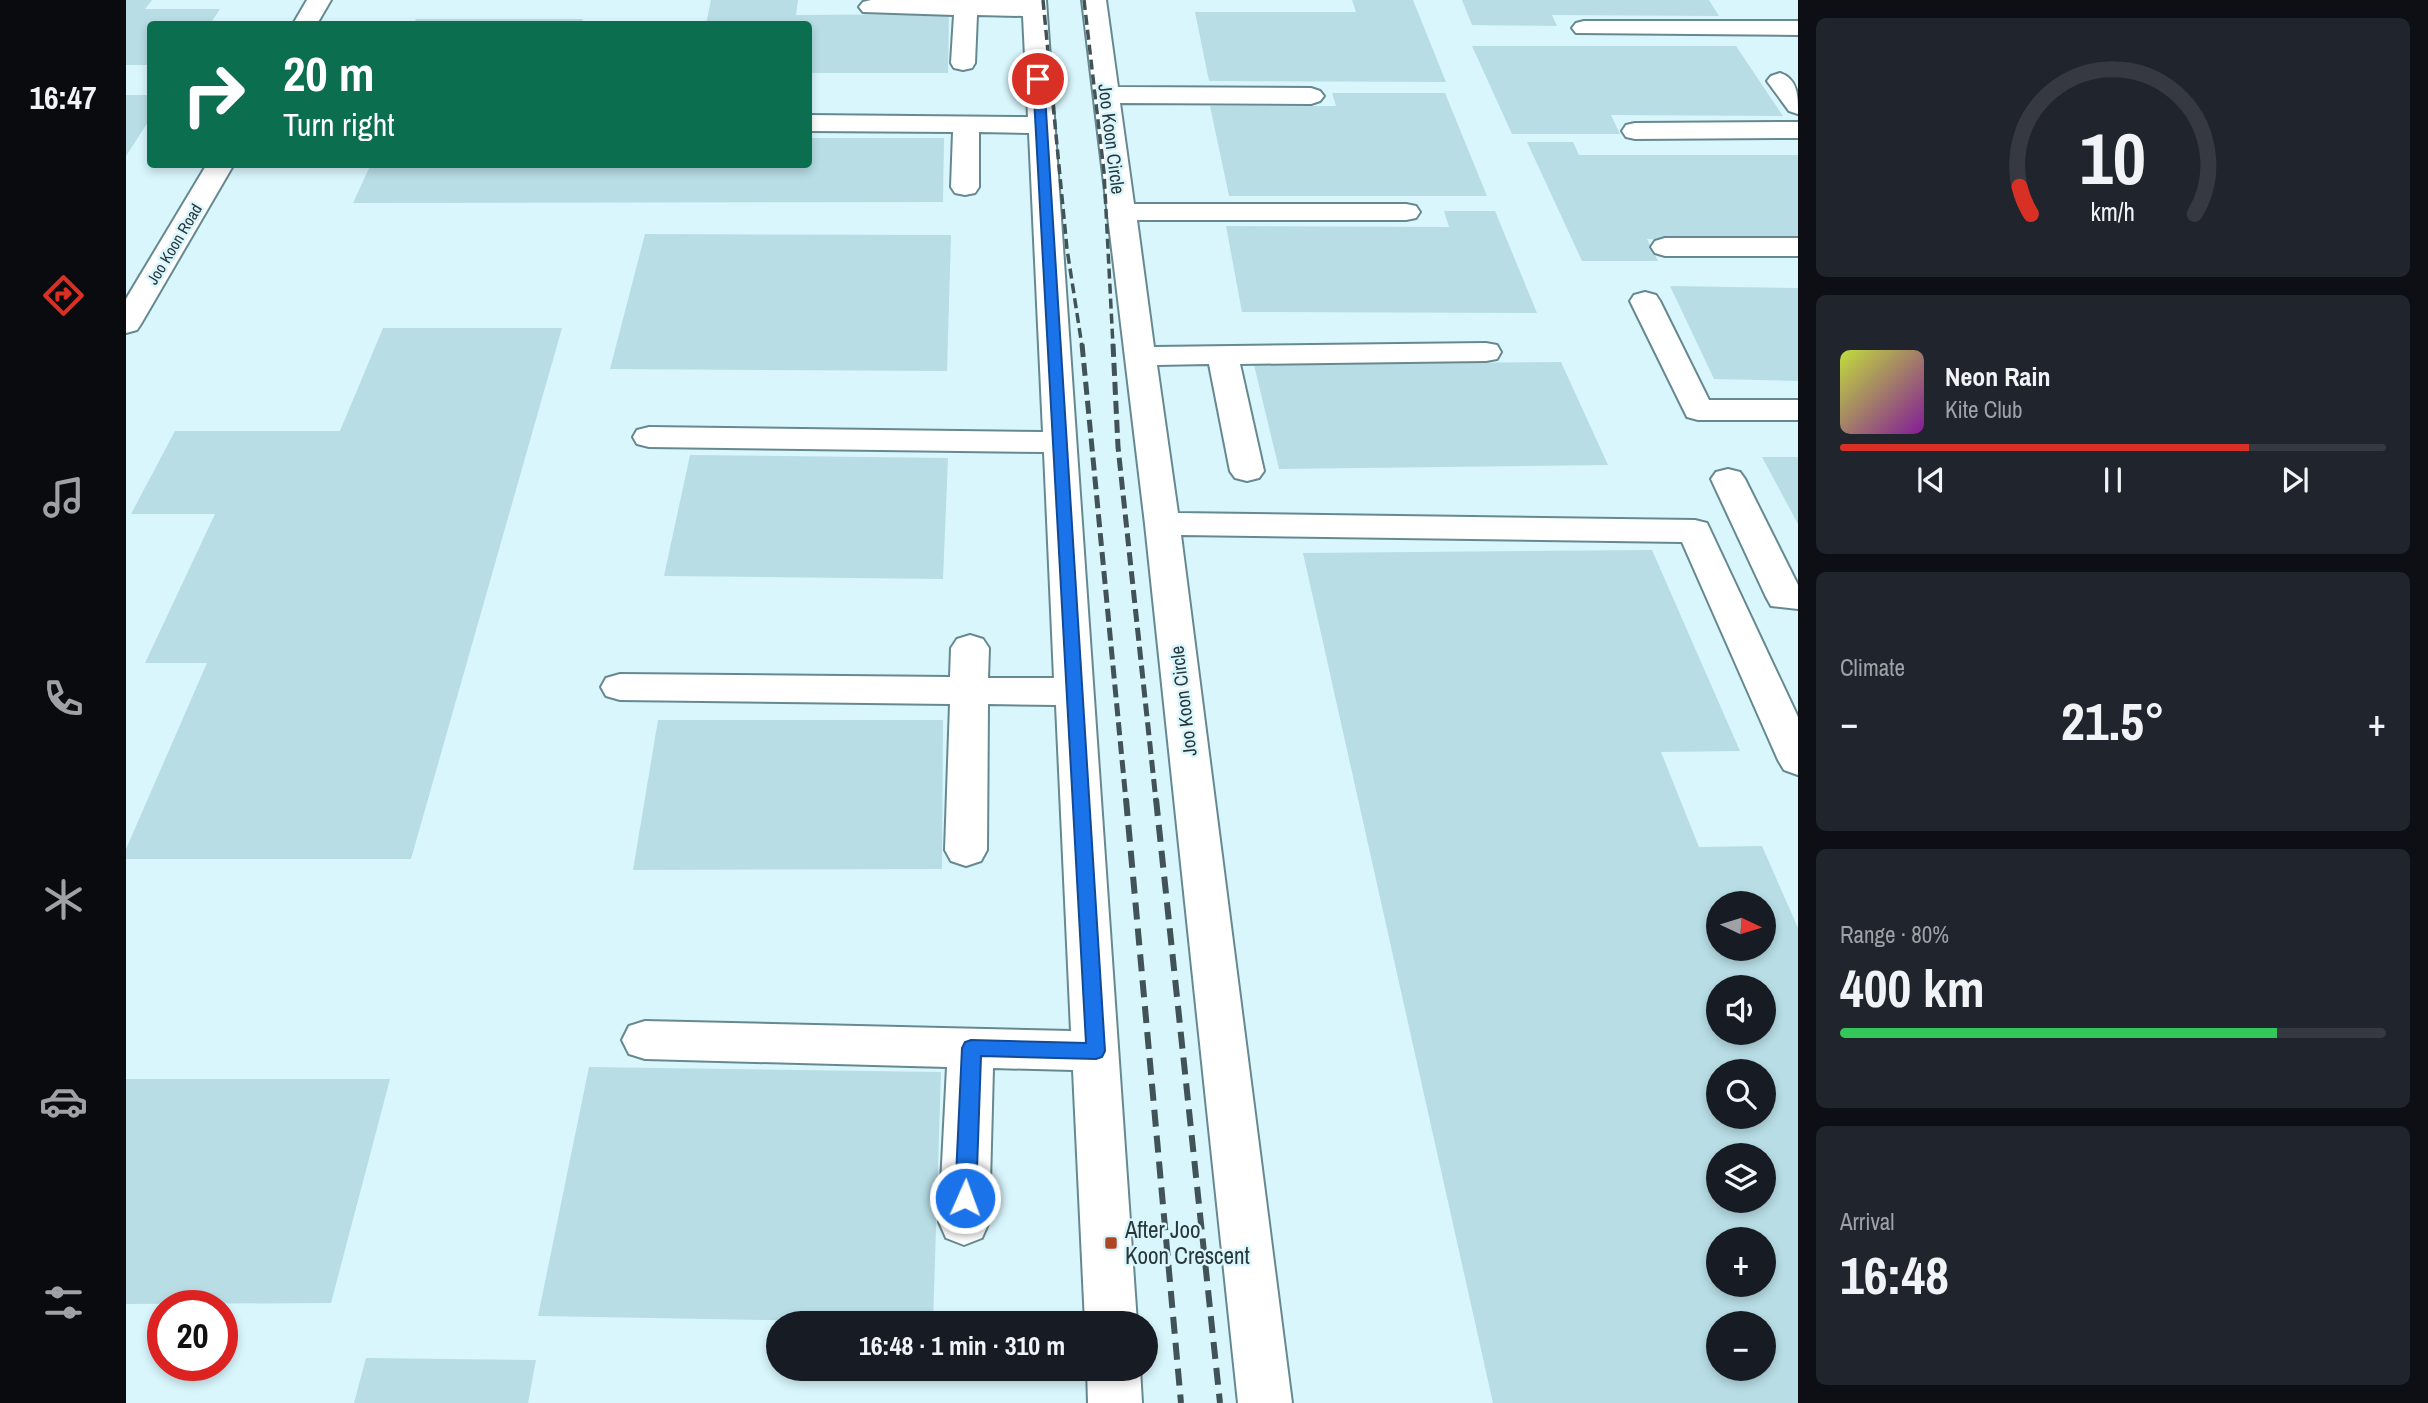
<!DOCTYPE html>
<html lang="en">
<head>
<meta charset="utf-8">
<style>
	body { margin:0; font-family:"Archivo Narrow",sans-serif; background:#20242c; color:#f1f3f6; height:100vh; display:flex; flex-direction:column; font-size:26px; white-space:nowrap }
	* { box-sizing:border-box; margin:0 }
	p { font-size:23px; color:#9ea1a6 }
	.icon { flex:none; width:38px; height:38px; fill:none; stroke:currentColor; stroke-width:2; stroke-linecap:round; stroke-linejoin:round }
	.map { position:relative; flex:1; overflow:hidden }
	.sheet { display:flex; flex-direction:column; gap:18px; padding:18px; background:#0d0f14; width:630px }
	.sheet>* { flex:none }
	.guide { position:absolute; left:21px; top:21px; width:665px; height:147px; border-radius:7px; box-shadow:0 4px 10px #0003; background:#0b6e4f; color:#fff; overflow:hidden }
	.needle { width:46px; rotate:94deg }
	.fabs { position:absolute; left:1580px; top:891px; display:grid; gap:14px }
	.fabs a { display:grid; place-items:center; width:70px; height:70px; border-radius:50%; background:#171b24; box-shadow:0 4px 10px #0003; font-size:35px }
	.speed { position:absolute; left:21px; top:1290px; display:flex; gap:14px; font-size:35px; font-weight:700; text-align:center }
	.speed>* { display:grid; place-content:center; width:91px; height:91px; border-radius:50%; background:#171b24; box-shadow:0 4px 10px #0003; line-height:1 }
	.speed .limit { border:10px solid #d22; background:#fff; color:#111 }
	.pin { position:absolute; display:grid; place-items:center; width:60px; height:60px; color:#fff; margin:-30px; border:4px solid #fff; border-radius:50%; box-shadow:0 2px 7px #0007 }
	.me { position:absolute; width:77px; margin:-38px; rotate:2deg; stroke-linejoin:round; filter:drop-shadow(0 0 5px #0008) }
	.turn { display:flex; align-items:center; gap:24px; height:147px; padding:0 21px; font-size:32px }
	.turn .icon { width:91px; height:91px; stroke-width:2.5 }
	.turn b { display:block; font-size:49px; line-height:60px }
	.big { font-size:52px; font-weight:700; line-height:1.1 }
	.sheet .card { flex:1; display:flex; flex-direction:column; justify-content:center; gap:10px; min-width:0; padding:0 24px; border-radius:10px; background:#20242c }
	.sheet .dial { align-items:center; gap:0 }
	.dial svg { height:182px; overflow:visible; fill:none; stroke:#363941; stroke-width:7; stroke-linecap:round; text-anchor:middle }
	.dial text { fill:#f1f3f6; stroke:none }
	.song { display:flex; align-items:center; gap:21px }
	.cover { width:84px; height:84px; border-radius:10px; background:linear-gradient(135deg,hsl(70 70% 55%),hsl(290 70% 35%)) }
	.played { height:7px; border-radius:4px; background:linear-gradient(90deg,#d93025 75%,#363941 75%) }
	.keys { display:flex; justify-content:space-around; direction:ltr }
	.heat { display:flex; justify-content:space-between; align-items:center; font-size:38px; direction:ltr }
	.charge { height:10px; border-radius:5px; background:linear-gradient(90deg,#34c759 80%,#363941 0) }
	.trip { position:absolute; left:640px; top:1311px; width:392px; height:70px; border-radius:35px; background:#171b24; box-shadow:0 4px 10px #0003; font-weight:700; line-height:70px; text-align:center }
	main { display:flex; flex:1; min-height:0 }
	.tab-bar { display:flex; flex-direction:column; width:126px; justify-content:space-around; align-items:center; background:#090b0e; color:#9ea1a6 }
	.tab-bar .icon { width:49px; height:49px }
	.tab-bar .on { color:#d93025 }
	.tab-bar b { font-size:32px; color:#f1f3f6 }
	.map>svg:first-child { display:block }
	.building { fill:#b8dde5; fill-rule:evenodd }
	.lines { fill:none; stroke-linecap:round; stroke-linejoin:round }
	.minor-casing { stroke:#668990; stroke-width:4 }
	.minor { fill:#fff; fill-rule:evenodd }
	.rail-far2 { stroke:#415356; stroke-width:3.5; stroke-dasharray:10 5; stroke-linecap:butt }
	.rail-far1 { stroke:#415356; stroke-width:5; stroke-dasharray:13 6; stroke-linecap:butt }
	.rail { stroke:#415356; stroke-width:6; stroke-dasharray:17 9; stroke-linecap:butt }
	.route { fill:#1a73e8; stroke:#114b97; stroke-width:2 }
	.poi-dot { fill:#ae4724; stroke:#d9f6fd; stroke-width:2.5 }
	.labels { text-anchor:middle; stroke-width:5; stroke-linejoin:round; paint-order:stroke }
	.far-street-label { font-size:16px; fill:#28373a; stroke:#d9f6fd }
	.street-label { font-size:19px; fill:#28373a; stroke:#d9f6fd }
	.near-poi-label { font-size:23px; fill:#28373a; stroke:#d9f6fd; text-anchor:start }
</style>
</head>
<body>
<main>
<nav class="tab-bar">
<b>16:47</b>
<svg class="icon on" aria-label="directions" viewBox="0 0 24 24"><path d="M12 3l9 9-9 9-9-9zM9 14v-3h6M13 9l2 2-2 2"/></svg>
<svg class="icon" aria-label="music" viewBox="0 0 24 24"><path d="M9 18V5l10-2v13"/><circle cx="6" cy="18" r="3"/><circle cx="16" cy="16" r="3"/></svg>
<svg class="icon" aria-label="phone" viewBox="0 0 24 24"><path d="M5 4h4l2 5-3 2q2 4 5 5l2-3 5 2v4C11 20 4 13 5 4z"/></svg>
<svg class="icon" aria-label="climate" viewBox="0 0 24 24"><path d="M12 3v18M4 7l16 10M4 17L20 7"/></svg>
<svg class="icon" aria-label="car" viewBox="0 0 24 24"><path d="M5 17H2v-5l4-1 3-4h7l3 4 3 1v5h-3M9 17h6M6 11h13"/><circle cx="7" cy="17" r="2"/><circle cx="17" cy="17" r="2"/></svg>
<svg class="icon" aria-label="filters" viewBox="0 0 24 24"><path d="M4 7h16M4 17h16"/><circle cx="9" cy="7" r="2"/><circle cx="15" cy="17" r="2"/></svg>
</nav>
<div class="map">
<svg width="1672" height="1403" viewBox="0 0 1672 1403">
	<rect width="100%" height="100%" fill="#d9f6fd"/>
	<g class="building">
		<path d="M0,0H26L19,9H94L84,24H24V65H0Z"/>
		<path d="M585,0H672L670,15L823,14L822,73H682V24H580Z"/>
		<path d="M1226,0H1287L1320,82L1083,81L1069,12H1230Z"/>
		<path d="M1336,0H1583L1593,16L1426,15L1431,26L1346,25Z"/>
		<path d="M290,19H457L455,24H287Z"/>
		<path d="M1346,46H1610L1657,116L1485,115L1494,134H1386Z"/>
		<path d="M1206,93H1319L1361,196H1103L1084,106H1210Z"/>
		<path d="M0,95H24V119L0,156Z"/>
		<path d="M682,138H818L817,202L227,203L245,164H682Z"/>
		<path d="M1401,142H1447L1453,155H1672V240L1521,239L1532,261H1456Z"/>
		<path d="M1318,211H1369L1411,313L1116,312L1100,226L1323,227Z"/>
		<path d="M519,234L825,235L821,371L484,369Z"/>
		<path d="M1544,286L1672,288V381L1588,379Z"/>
		<path d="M257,328H436L285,859H0V849L81,663H19L89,514H5L49,431H214Z"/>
		<path d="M1435,362L1482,465L1153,469L1128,365Z"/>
		<path d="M564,455L822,458L817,579L538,576Z"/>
		<path d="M1636,457H1672V524Z"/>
		<path d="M1526,550L1614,751L1535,752L1573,847L1636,846L1672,928V1403H1367L1177,553ZM1592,903H1638V948H1592ZM1592,987H1638V1032H1592ZM1592,1071H1638V1116H1592ZM1592,1155H1638V1200H1592ZM1592,1239H1638V1284H1592ZM1592,1323H1638V1368H1592Z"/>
		<path d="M532,720H817L816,869L507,870Z"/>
		<path d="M463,1067L815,1072L807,1323L412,1316Z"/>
		<path d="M0,1079H264L205,1303L0,1304Z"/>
		<path d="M240,1358L410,1360L402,1403H228Z"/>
	</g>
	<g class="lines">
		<defs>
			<g id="minor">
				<path d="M181,0H205L191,24H167Z"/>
				<path d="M745,0H920L1011,1323H959L947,1070L867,1068L863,1222L856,1238L838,1245L820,1238L813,1222L821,1067L519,1059L503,1054L496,1040L503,1026L519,1021L945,1031L930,705L862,704L861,850L855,861L840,866L825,861L819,850L824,704L494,700L480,696L475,687L480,678L494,674L824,677L825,648L831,639L844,635L857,639L863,648L862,678H928L918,452L523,447L511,444L507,437L511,430L523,427L917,432L903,133L853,132V187L849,193L839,195L829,193L825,187L827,132L682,131V115L902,117L897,16L851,15L849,63L846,68L837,70L828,68L825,63L828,15L737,12L733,7L737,2Z"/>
				<path d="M956,0H980L992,87L1185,88L1194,91L1198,96L1194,101L1185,104L994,103L1008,204H1280L1290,206L1294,212L1290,218L1280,220H1011L1028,347L1360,343L1371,345L1375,352L1371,359L1360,361L1114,364L1138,471L1133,478L1121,481L1109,478L1104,471L1083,364L1031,365L1052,513L1569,520L1581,523L1672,717V775L1658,770L1652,760L1556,542L1055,535L1166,1403H1112L1019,524Z"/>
				<path d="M1458,21H1672V35L1450,33L1446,28L1450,23Z"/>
				<path d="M1654,73C1672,79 1672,96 1672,114L1663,111L1641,81L1645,76Z"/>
				<path d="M1672,122V138L1509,139L1500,137L1496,131L1500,125L1509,123Z"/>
				<path d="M81,164H108L15,324L11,330L0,333V299Z"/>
				<path d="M1539,238H1672V256H1539L1529,253L1525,247L1529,241Z"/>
				<path d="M1519,292L1530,295L1534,301L1583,400H1672V420H1572L1561,417L1504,301L1508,295Z"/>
				<path d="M1602,469L1614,472L1619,479L1672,585V609L1645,606L1640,597L1585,479L1590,472Z"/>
				<path d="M961,1368H1014L1016,1403H962Z"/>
			</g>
		</defs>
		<use href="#minor" class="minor-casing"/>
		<use href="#minor" class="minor"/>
		<g class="rail-far2">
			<path d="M917,0L941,249L956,346"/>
			<path d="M958,0L978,172L987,346"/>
		</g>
		<g class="rail-far1">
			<path d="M956,344L1000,801"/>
			<path d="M987,344L992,447L1030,801"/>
		</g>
		<g class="rail">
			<path d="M1000,799L1055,1403"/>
			<path d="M1030,799L1094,1403"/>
		</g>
	</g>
	<path class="route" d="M912,76L918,79L979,1051L976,1057L970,1059L855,1056L850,1198L847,1204L839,1207L832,1204L829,1198L836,1048L839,1042L845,1040L960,1043L907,79Z"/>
	<rect class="poi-dot" x="978" y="1236" width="14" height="14" rx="3.5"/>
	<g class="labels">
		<g class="far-street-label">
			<text transform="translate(48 244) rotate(-59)" y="6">Joo Koon Road</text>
		</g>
		<g class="street-label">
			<text transform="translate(986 139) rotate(83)" y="7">Joo Koon Circle</text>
			<text transform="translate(1057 701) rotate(-97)" y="7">Joo Koon Circle</text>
		</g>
		<g class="near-poi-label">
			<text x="999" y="1238">After Joo<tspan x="999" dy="26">Koon Crescent</tspan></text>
		</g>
	</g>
</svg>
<div class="fabs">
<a><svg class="needle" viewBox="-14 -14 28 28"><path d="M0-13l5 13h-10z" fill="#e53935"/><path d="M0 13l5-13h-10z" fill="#9ea1a6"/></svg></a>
<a><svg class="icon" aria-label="sound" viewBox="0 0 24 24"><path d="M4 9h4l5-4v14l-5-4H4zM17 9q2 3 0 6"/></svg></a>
<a><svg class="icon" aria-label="search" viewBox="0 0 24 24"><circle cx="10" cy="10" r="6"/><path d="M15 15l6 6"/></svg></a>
<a><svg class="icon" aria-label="layers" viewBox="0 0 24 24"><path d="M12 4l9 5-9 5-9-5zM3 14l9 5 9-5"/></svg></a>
<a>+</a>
<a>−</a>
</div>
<div class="speed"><div class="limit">20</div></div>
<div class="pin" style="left:912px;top:79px;background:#d93025"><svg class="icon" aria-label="arrive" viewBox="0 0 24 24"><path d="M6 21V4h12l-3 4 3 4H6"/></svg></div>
<svg class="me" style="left:839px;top:1198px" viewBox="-20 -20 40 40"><circle r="17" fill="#1a73e8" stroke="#fff" stroke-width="3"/><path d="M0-11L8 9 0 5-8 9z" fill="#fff"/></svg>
<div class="trip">16:48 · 1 min · 310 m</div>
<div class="guide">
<div class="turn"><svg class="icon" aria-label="right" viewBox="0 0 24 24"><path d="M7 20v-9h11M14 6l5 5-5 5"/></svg><div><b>20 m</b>Turn right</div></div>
</div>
</div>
<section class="sheet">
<div class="card dial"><svg viewBox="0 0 100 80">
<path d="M14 69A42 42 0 1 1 86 69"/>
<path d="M14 69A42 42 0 0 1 9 57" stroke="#d93025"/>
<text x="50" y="56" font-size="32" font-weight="700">10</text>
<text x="50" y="72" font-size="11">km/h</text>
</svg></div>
<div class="card">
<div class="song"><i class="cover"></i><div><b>Neon Rain</b><p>Kite Club</p></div></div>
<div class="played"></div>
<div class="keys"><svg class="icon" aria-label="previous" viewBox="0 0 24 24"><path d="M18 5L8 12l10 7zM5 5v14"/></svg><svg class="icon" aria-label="pause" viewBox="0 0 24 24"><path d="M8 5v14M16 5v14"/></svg><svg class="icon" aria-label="next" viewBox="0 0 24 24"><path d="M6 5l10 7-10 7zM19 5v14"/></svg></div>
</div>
<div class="card"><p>Climate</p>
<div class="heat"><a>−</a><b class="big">21.5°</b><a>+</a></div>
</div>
<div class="card"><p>Range · 80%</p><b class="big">400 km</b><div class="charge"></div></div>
<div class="card"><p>Arrival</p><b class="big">16:48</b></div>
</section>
</main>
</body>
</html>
